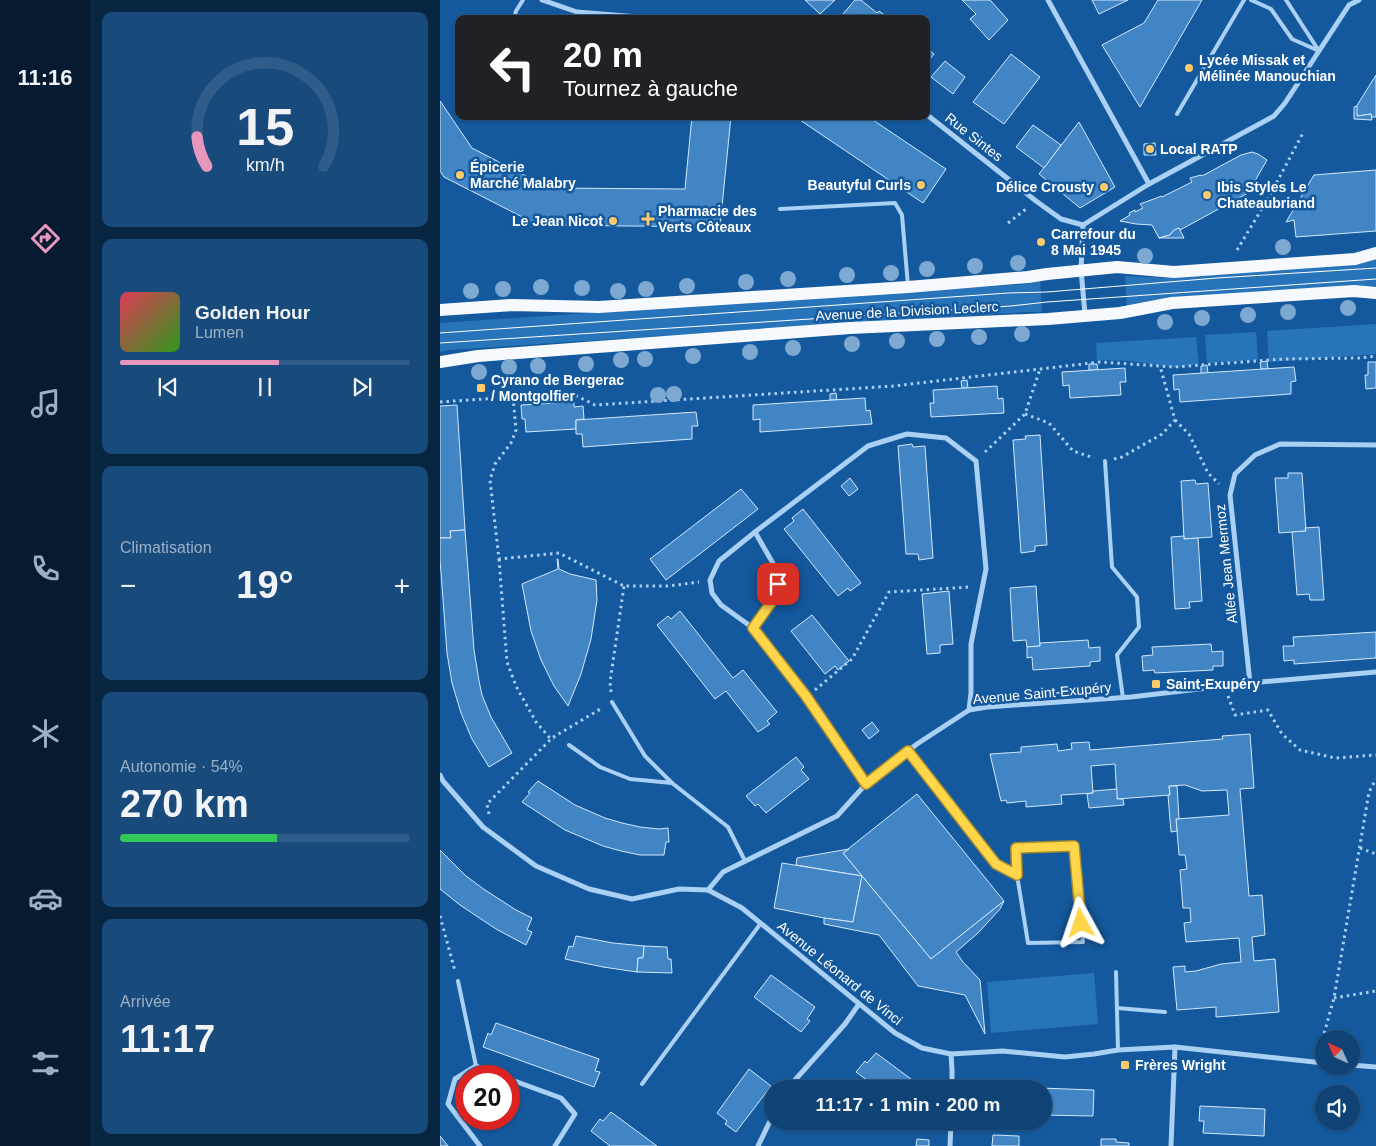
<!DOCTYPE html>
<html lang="fr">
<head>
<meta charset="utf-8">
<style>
	body { margin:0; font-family:Helvetica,sans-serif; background:#184a7b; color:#f1f3f6; height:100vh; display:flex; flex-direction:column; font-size:19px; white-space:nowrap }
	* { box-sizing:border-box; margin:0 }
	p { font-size:16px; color:#9bb0c5 }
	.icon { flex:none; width:28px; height:28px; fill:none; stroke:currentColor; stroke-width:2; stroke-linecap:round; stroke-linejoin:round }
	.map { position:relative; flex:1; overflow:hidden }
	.side { display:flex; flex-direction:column; gap:12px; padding:12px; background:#082541; width:350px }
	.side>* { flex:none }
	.guide { position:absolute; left:15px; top:15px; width:475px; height:105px; border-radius:10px; box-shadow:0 1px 4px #0004,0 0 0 1px #2f5c88; background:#202124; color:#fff; overflow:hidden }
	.needle { width:32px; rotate:315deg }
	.fabs { position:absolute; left:875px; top:1030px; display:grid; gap:10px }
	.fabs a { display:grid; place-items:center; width:45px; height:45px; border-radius:50%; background:#0f4376; box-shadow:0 1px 4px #0004,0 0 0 1px #2f5c88; font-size:25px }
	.speed { position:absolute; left:15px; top:1065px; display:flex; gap:10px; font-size:25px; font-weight:700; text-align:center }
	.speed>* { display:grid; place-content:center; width:65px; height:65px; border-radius:50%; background:#0f4376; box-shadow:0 1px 4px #0004,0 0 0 1px #2f5c88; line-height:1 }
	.speed .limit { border:8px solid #d22; background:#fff; color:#111 }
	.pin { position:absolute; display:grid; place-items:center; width:42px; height:42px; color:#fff; margin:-21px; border-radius:10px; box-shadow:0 2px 8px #0006 }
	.me { position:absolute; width:55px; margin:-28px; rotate:355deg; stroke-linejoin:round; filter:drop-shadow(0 0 4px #0008) }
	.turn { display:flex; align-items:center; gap:18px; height:105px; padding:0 25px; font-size:22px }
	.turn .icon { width:65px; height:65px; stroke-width:2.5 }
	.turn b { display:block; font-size:35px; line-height:42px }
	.big { font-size:38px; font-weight:700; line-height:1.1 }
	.side .tile { flex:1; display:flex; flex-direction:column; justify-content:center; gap:8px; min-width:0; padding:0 18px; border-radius:10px; background:#184a7b }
	.side .dial { align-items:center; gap:0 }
	.dial svg { height:130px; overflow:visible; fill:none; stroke:#2f5c88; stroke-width:7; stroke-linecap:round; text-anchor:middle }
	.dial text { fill:#f1f3f6; stroke:none }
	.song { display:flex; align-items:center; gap:15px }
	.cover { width:60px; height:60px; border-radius:8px; background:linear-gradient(135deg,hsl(350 70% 55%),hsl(110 70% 35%)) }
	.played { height:5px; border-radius:2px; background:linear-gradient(90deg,#e797bd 55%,#2f5c88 55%) }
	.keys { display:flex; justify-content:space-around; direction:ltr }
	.heat { display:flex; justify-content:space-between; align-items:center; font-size:28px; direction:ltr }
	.charge { height:8px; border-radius:4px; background:linear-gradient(90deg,#34c759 54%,#2f5c88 0) }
	.trip { position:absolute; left:324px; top:1080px; width:288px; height:50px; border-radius:25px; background:#0f4376; box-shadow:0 1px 4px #0004,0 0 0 1px #2f5c88; font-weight:700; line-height:50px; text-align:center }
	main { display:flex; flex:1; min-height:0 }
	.dock { display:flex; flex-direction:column; width:90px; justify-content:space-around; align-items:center; background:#061b2f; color:#9bb0c5 }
	.dock .icon { width:35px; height:35px }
	.dock .active { color:#e797bd }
	.dock b { font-size:22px; color:#f1f3f6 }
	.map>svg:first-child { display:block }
	.green { fill:#2774bb }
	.building { fill:#4185c5; stroke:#d2e9fd }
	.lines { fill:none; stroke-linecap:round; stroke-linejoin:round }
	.path { stroke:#aad0f4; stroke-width:3; stroke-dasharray:2.5 4; stroke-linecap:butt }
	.service { stroke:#aad0f4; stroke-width:4 }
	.minor { stroke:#aad0f4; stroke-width:5 }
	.primary { stroke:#f6faff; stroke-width:12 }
	.tram { stroke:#fff; stroke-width:1 }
	.tree { fill:#7ca8d2 }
	.route-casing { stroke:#a68a30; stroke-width:12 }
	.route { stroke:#ffd54a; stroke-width:9 }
	.poi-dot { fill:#ffca6c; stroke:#14599d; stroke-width:2 }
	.labels { text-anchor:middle; stroke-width:5; stroke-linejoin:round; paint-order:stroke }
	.poi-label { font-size:14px; font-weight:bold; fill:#fff; stroke:#14599d; text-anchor:start }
	.street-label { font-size:14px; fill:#fff; stroke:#14599d }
</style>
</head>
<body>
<main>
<nav class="dock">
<b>11:16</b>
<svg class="icon active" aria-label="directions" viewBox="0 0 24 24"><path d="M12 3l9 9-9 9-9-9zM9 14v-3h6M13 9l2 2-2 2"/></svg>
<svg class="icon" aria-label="music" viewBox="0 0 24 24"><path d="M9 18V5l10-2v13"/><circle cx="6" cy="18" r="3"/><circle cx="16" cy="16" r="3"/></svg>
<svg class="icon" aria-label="phone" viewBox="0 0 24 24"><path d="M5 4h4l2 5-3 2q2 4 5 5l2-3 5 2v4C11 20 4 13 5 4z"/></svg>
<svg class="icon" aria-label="climate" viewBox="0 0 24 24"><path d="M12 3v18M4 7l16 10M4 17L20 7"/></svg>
<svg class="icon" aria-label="car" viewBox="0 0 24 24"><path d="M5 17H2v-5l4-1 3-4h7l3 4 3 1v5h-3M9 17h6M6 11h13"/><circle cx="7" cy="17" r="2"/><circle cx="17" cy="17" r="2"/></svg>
<svg class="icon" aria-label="filters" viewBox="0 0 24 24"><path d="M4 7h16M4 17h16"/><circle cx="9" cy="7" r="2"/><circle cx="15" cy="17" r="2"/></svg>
</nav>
<section class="side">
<div class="tile dial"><svg viewBox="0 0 100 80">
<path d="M14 69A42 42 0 1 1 86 69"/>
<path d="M14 69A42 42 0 0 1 8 51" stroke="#e797bd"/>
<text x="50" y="56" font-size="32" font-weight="700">15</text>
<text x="50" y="72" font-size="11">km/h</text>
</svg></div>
<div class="tile">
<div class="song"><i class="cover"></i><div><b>Golden Hour</b><p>Lumen</p></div></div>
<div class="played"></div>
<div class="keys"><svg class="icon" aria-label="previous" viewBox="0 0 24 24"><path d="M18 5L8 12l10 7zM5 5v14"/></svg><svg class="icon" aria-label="pause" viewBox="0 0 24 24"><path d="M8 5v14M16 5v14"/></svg><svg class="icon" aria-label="next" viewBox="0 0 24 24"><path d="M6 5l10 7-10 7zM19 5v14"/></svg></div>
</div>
<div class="tile"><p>Climatisation</p>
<div class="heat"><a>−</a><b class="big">19°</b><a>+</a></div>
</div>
<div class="tile"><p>Autonomie · 54%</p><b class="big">270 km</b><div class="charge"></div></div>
<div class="tile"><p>Arrivée</p><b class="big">11:17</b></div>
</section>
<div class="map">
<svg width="936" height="1146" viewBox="0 0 936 1146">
	<rect width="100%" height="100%" fill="#14599d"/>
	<g class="green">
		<path d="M936,259V288L687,308L685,276L732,278Z"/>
		<path d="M600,281L602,312H586L9,350L0,352V323L586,284Z"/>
		<path d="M936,324V354L829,362L827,331Z"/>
		<path d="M816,332L818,360L767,363L765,335Z"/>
		<path d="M756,337L759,364L737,368L692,361L657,360L656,343Z"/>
		<path d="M654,973L658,1024L551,1033L547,982Z"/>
	</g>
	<g class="building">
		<path d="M365,0H395L380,14Z"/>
		<path d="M415,0H421L437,13L439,11L450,19H408L403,14Z"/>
		<path d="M522,0H550L568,20L549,40L530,19L536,14Z"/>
		<path d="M652,0H688L659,14Z"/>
		<path d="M718,0H762L700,107L662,45L704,23Z"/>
		<path d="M486,48L494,54L486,64Z"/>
		<path d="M571,54L600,77L564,124L533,102Z"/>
		<path d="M505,61L525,77L513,94L491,77Z"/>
		<path d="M936,75V117H932L931,114L917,116L916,107Z"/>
		<path d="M0,101L32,148L109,188L245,189L252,116H291L280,227L98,225L4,177L0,171Z"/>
		<path d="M917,106V116L931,114L932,120L914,119V107Z"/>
		<path d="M354,116H427L506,169L483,203Z"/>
		<path d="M639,122L675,187L640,208L599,174Z"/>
		<path d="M593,125L621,145L604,168L576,147Z"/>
		<path d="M715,143L716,155H704V144Z"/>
		<path d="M812,152L818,154L827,160L808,193L740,230L739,228L734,230L730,235L719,238L712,225L696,224L680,221L690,215L689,213L695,210V212L703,208L700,204L722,196V197L752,182L750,178L761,175L762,176L801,155Z"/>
		<path d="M936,170V231L856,237L854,220L846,222L874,175Z"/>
		<path d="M739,228L744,238H719L730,235L734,230Z"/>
		<path d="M827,361L828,369H821L820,362Z"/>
		<path d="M928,362H936V388L926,389L925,375H928Z"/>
		<path d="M649,364H657L658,370H649Z"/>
		<path d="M767,365L768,373L761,374V366Z"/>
		<path d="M854,367L856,381L851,382V394L740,402L739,389L734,390L733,375Z"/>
		<path d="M685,368L686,382H680L681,395L630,398L629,385L623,386L622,372Z"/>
		<path d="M527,380L528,388H522L521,381Z"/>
		<path d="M557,386L558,399L563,398L564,413L491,417L490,403H494L493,390Z"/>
		<path d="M396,393L397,400H390V394Z"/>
		<path d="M108,396H114L115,403L108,404Z"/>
		<path d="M425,398L426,411L430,410L432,424L320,432V419L313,420V405Z"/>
		<path d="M134,402V407L143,406L144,419L136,420V429L86,432L85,419H82L81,405Z"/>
		<path d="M17,405L25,530L10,531L11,538H0V406Z"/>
		<path d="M256,412L258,426H252V439L143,447L142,434H136V420Z"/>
		<path d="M600,435L607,545L595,546V551L581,553L573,440L586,439L585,436Z"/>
		<path d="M472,444L473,447L485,446L493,558L479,560L478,554H466L458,446Z"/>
		<path d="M848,473H862L866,531L839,533L835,478H848Z"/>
		<path d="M410,478L418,489L409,496L401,486Z"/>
		<path d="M755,480L756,484L768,483L772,537L744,539L741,481Z"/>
		<path d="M301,489L318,509L226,580L210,559Z"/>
		<path d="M363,509L421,583L410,591L408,588L398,596L344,529L354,521L352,518Z"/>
		<path d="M879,527L884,600H870L869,594L857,595L852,532L866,531L865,528Z"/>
		<path d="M25,530L34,650L39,681L42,695L51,717L72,753L49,767L32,739L21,713L12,683L7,653L0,559V538H11L10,531Z"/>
		<path d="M744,536V539L758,538L762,601L749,602L750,608L735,609L731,537Z"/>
		<path d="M117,559H118L119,569L130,574L156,580L157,600L151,639L141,674L128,706L114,686L101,660L91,631L82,584L118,569Z"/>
		<path d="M596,586L600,646L587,647L586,640L573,641L570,588Z"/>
		<path d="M509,591L513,644L500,645V653L487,654L482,594Z"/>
		<path d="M240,611L293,678L303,670L337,712L327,721L330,724L318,732L286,691L275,699L217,625L228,616L231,619Z"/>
		<path d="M372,615L409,661L398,670L395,666L385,674L351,631Z"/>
		<path d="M936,632V658L854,664V660L844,661L843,646H854L853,637Z"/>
		<path d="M648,640L649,648L660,647V661L650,662V666L593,670L592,657L587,658V647L600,646V643Z"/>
		<path d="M771,644L772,652L783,651V666H773V670L715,673L714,670L703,671L702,656L713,655L712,647Z"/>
		<path d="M432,722L439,731L429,739L422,730Z"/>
		<path d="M810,734L814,788L800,789L809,896L822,895L825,935L812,937L814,961L835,959L839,1012L776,1017V1007L737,1010L733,967L745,966V972L756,971L781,964L801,962L799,938L746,942L744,923L751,922L750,908H743L740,870L747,869L745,855H739L736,819L789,815L787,790L762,791L745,785L729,786L730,795L677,799L675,764L651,766L653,793L621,795L622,804L586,807V801L567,803L566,800L561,801L550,754L581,752V747L617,744L618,751L632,749L631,743L649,742L650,750L783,739L782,736Z"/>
		<path d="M356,757L364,767L361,770L369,779L326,813L318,804L315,806L306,796Z"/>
		<path d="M98,781L135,805L165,818L182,823L200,827L219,829L228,828L229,842H226L224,855H200L181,851L163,846L125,830L82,802L90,793L88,792Z"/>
		<path d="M729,786H737L739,819H736L737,831L731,832L728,795H730Z"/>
		<path d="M677,789V799H683L684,805L649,808L647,794L653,793V791Z"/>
		<path d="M477,794L564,901L491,959L403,853Z"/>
		<path d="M409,849L403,853L422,876L356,865L357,858Z"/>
		<path d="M0,850L26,876L45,890L76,910L92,918L87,930L92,932L86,945L56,929L20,905L0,889Z"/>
		<path d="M342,863L422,876L413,922L384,918L334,908Z"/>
		<path d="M422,876L491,959L564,901L560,909L538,933L516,952L523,962L540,980L545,1034L525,995L478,986L439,935L384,924V918L413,922Z"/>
		<path d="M136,936L173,943L204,946L203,958H198L197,972L163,967L125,959L129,946L133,947Z"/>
		<path d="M204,946L227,947L228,959H231L232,973L197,972L198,958H203Z"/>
		<path d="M331,975L375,1007L367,1019L370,1021L361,1032L314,997Z"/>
		<path d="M56,1023L159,1059L155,1071L160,1072L154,1087L43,1047L48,1033L51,1035Z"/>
		<path d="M436,1053L479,1085L476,1089H439L416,1072L425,1061L427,1063Z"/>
		<path d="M309,1069L331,1086L296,1132L285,1124L287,1121L277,1113Z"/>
		<path d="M600,1088L654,1090L653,1116L602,1115V1089H600Z"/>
		<path d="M760,1106L825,1109L824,1136L763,1133L764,1121H759Z"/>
		<path d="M171,1112L217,1146H170L151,1131L160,1119L163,1121Z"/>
		<path d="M553,1135L579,1136V1146H552Z"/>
		<path d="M0,1136L8,1146H0Z"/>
		<path d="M477,1139L489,1140V1146H476Z"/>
		<path d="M661,1139H676V1142L689,1143V1146H661Z"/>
	</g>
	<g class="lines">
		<g class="path">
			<path d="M568,223L586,209"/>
			<path d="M797,250L829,197L864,131"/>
			<path d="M73,397L76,430L71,443L55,464L50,480L59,559L119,553L184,586H229L259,582"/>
			<path d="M0,402L131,393L155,405L454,386L660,362L734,367L844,359L919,358L936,356"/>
			<path d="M585,414L609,423L633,451L654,458"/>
			<path d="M735,420L749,434L768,473L779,484"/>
			<path d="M545,452L585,414L600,369"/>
			<path d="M674,459L682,457L722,434L735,420L720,366"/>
			<path d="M59,559L67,662L76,686L96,722L109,737L114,739"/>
			<path d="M375,690L412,659L449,592L530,587"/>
			<path d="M171,692L170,682L184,586"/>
			<path d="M788,696L795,715L828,710L842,734L860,750L895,758L936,755"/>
			<path d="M49,814L47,804L112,738L162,708"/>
			<path d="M920,848L936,854"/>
			<path d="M0,916L15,971"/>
			<path d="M894,998L936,991"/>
			<path d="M879,1052L894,998L929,792L936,779"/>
		</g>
		<g class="service">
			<path d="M811,0L831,9L852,39L879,51"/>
			<path d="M846,0L879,51"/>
			<path d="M74,19L76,11L83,0"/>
			<path d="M737,114L804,0"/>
			<path d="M340,209L455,203L462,215L468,286"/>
			<path d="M665,461L672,567L697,597L699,627L677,655L683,698"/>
			<path d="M172,702L205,756L232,783L288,827L305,861"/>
			<path d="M129,745L160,767L190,779L232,783"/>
			<path d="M468,751L556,864L577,875"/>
			<path d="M634,846L643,942L588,943L577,875L576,848Z"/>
			<path d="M676,972L678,1050"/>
			<path d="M18,981L36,1066"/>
			<path d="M677,1008L725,1012"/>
			<path d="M202,1084L321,923"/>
		</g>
		<g class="minor">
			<path d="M102,0L137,12L223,19"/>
			<path d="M608,0L709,184"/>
			<path d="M486,114L596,201L621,219L643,225"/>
			<path d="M643,225L709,184L834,116L845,103L909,5L919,0"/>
			<path d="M643,225L641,270L645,314"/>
			<path d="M313,628L333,600L338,584L335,567L315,532"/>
			<path d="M810,683L790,495L795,474L815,455L840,444L936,445"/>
			<path d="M0,775L3,781L43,827L96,866L149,889L192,899L239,889L268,890L302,908L455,1033L482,1048L511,1054L563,1051L625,1057L654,1054L678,1050L735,1047L884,1063"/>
			<path d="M426,784L366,696L313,628L281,605L272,593L270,580L279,561L315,532L428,446L467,434L506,438L536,461L546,569L531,644V693L529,710"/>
			<path d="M268,890L283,872L397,816L426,784L477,744L529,710L547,707L691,697L810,683L936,672"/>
			<path d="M511,1054L512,1070V1089"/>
			<path d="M911,1065L936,1067"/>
			<path d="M69,1079L121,1098L135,1114L115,1146"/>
			<path d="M347,1089L405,1024L419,1004"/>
			<path d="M40,1146L8,1104L15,1079L36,1066L62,1076"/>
			<path d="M318,1146L332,1117"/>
			<path d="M510,1146L511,1121"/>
			<path d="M731,1146L735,1047"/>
		</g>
		<g class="primary">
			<path d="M0,310L72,305L159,307L468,287L588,277L607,274L677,267L734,272L915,259L936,253"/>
			<path d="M0,362L38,356L410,328L608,319L680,313L732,303L914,291L936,293"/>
		</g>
		<g class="tram">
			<path d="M0,333L568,293L607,292L777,278L936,268"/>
			<path d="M0,343L571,306L607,302L936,279"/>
		</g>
	</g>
	<g class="tree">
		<circle cx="843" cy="247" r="8"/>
		<circle cx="705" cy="256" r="8"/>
		<circle cx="578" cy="263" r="8"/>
		<circle cx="535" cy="266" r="8"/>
		<circle cx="487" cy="269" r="8"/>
		<circle cx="451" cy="273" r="8"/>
		<circle cx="407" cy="275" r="8"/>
		<circle cx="348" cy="279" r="8"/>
		<circle cx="306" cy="282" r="8"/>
		<circle cx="247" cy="286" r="8"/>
		<circle cx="101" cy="287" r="8"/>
		<circle cx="142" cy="288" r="8"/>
		<circle cx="63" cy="289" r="8"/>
		<circle cx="206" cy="289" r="8"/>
		<circle cx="31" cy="291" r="8"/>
		<circle cx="178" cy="291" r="8"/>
		<circle cx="908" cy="308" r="8"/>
		<circle cx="848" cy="312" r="8"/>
		<circle cx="808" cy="315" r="8"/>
		<circle cx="762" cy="318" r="8"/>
		<circle cx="725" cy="322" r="8"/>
		<circle cx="582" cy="334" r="8"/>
		<circle cx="539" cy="337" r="8"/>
		<circle cx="497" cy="339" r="8"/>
		<circle cx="457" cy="341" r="8"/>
		<circle cx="412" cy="344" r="8"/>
		<circle cx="353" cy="348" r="8"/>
		<circle cx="310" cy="352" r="8"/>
		<circle cx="253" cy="356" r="8"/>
		<circle cx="205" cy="359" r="8"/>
		<circle cx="181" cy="360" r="8"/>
		<circle cx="146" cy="364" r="8"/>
		<circle cx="98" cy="366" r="8"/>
		<circle cx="69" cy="367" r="8"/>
		<circle cx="39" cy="372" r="8"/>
		<circle cx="234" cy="394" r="8"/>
		<circle cx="218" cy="395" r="8"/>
	</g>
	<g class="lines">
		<defs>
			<path id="route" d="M338,584L333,600L313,628L366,696L426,784L468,751L556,864L577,875L576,848L634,846L641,923"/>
		</defs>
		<use href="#route" class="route-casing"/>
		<use href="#route" class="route"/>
	</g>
	<g class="poi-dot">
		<circle cx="749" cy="68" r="5"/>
		<circle cx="710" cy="149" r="5"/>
		<circle cx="20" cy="175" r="5"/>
		<circle cx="481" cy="185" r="5"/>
		<circle cx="664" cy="187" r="5"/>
		<circle cx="767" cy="195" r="5"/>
		<path d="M205.5 211.5h5v5h5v5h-5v5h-5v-5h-5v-5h5z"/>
		<circle cx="173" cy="221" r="5"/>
		<circle cx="601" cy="242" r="5"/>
		<rect x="36" y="383" width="10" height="10" rx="2.5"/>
		<rect x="711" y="679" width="10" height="10" rx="2.5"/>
		<rect x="680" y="1060" width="10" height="10" rx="2.5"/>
	</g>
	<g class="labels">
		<g class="poi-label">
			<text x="759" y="65">Lycée Missak et<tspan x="759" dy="16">Mélinée Manouchian</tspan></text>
			<text x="720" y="154">Local RATP</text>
			<text x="30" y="172">Épicerie<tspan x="30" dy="16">Marché Malabry</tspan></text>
			<text x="471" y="190" text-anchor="end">Beautyful Curls</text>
			<text x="654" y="192" text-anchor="end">Délice Crousty</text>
			<text x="777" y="192">Ibis Styles Le<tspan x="777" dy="16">Chateaubriand</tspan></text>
			<text x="218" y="216">Pharmacie des<tspan x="218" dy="16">Verts Côteaux</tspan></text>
			<text x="163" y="226" text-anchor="end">Le Jean Nicot</text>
			<text x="611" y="239">Carrefour du<tspan x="611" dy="16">8 Mai 1945</tspan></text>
			<text x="51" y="385">Cyrano de Bergerac<tspan x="51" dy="16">/ Montgolfier</tspan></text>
			<text x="726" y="689">Saint-Exupéry</text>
			<text x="695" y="1070">Frères Wright</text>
		</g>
		<g class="street-label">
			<text transform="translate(534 137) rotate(38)" y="5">Rue Sintes</text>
			<text transform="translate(467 311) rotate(-3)" y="5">Avenue de la Division Leclerc</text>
			<text transform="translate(786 564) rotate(-96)" y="5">Allée Jean Mermoz</text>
			<text transform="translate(602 693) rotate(-5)" y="5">Avenue Saint-Exupéry</text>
			<text transform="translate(400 973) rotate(39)" y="5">Avenue Léonard de Vinci</text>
		</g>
	</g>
</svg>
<div class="fabs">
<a><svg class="needle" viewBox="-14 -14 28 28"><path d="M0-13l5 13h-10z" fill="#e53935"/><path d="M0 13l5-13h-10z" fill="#9bb0c5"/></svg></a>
<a><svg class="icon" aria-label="sound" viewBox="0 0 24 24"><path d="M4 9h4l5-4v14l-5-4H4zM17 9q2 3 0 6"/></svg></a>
</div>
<div class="speed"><div class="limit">20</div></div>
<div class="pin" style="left:338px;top:584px;background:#d93025"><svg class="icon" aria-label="arrive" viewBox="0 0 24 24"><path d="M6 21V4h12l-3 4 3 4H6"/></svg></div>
<svg class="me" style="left:641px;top:923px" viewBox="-20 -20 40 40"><path d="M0-17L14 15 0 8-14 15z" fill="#ffd54a" stroke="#fff" stroke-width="4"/></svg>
<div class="trip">11:17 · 1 min · 200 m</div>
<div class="guide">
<div class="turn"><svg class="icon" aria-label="left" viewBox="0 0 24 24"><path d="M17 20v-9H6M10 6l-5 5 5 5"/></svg><div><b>20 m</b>Tournez à gauche</div></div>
</div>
</div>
</main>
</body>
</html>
